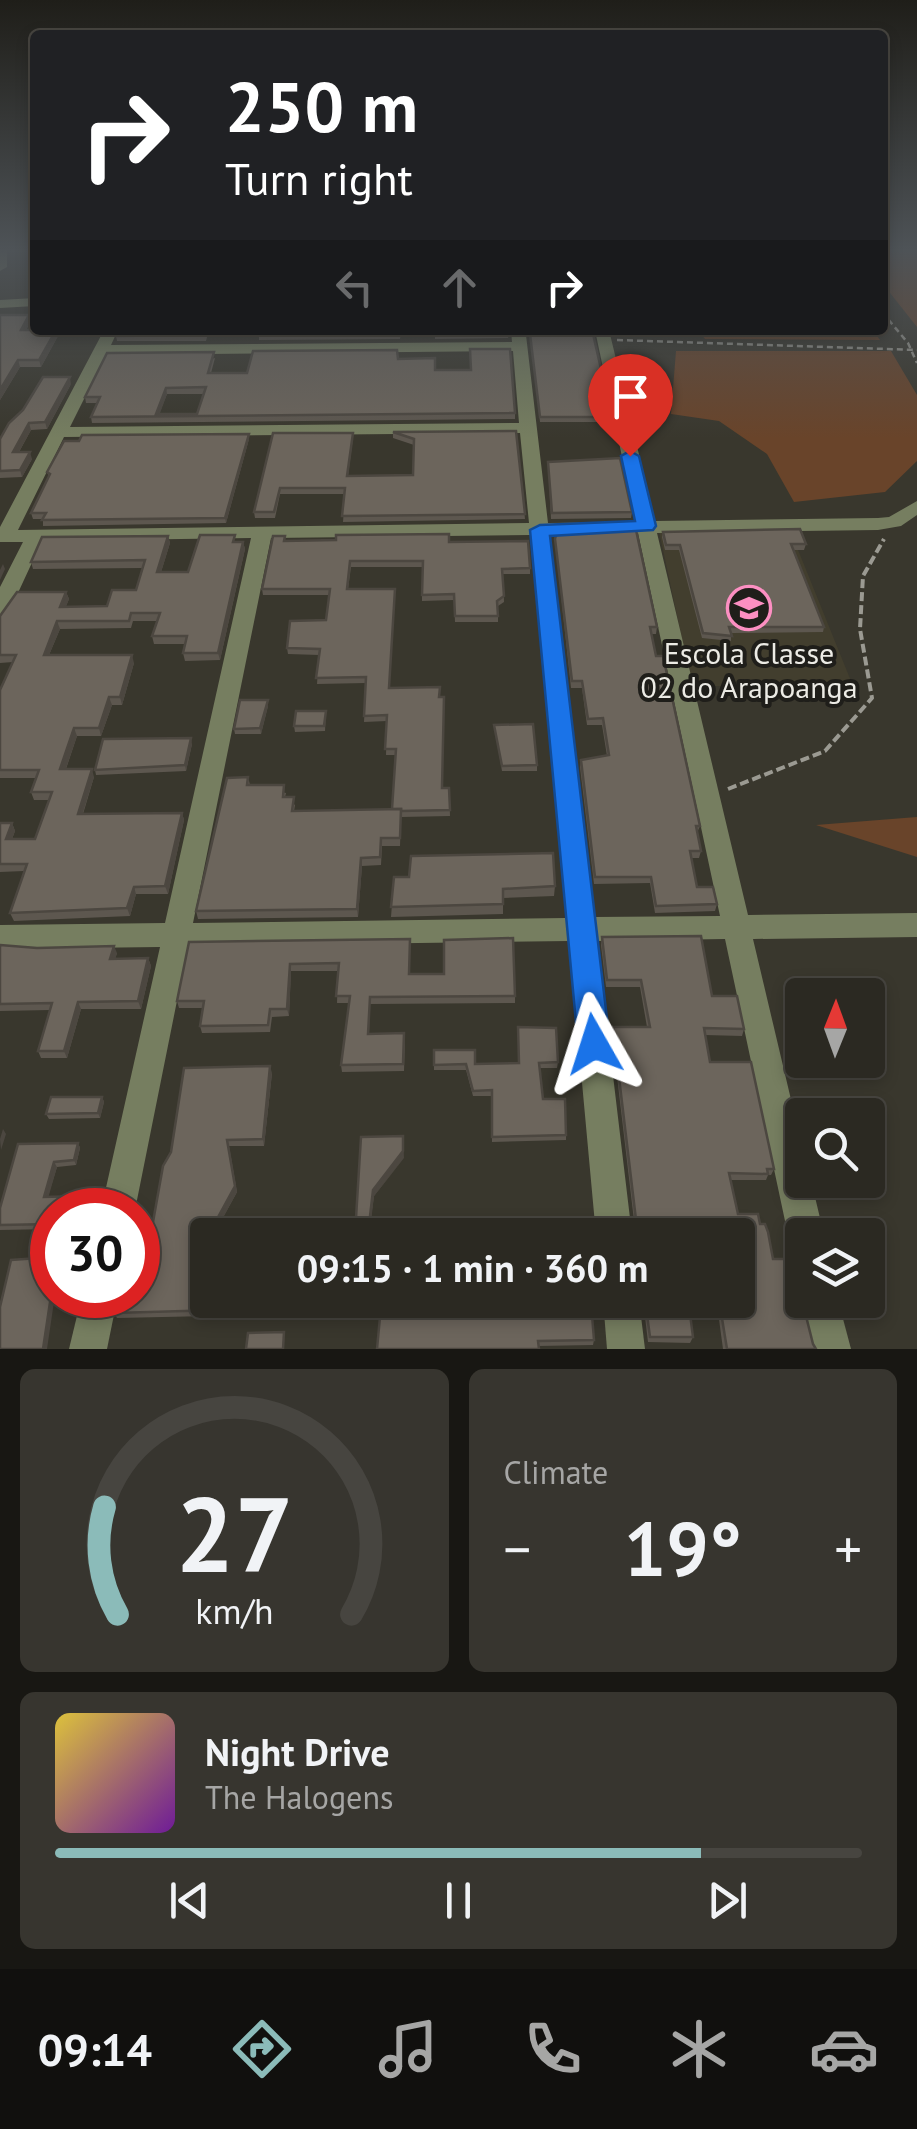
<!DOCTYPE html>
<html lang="en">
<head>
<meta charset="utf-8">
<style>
	body { margin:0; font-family:"PT Sans",sans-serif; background:#37352f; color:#f1f3f6; height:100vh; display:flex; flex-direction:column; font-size:38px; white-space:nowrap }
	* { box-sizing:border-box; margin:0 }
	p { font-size:32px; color:#a6a6a5 }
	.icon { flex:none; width:55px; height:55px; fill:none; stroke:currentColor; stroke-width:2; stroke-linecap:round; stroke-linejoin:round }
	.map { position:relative; height:1349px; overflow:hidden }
	.sheet { display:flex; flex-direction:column; gap:20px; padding:20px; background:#181713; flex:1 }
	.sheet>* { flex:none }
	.guide { position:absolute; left:30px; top:30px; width:858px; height:305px; border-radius:10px; box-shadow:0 5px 15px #0003,0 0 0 2px #474540; background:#202124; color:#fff; overflow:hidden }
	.needle { width:65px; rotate:1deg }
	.tools { position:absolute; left:785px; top:978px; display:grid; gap:20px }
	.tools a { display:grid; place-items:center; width:100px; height:100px; border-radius:10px; background:#2b2922; box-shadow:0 5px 15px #0003,0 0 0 2px #474540; font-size:50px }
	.speed { position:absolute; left:30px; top:1188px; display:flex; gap:20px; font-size:50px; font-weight:700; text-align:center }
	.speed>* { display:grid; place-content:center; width:130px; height:130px; border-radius:50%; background:#2b2922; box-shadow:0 5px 15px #0003,0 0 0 2px #474540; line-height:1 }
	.speed .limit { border:15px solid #d22; background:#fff; color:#111 }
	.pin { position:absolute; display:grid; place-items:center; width:85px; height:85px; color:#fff; margin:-102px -42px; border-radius:50% 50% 50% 0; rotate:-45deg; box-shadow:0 0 10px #0007 }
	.pin .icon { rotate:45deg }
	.me { position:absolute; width:110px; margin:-55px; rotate:354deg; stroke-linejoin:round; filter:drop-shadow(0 0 8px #0008) }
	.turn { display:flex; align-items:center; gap:35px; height:210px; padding:0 30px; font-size:45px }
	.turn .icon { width:130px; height:130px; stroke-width:2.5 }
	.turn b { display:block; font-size:70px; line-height:85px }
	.lanes { display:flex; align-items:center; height:95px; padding:0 30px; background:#0003; justify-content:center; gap:50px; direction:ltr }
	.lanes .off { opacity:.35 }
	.big { font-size:75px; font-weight:700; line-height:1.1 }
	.sheet .card { flex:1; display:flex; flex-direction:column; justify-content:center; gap:15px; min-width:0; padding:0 35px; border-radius:15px; background:#37352f }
	.sheet .dial { align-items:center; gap:0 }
	.dial svg { height:260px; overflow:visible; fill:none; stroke:#474540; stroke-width:7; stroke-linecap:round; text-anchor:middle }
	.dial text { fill:#f1f3f6; stroke:none }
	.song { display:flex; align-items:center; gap:30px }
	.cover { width:120px; height:120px; border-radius:15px; background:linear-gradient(135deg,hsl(50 70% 55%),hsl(280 70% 35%)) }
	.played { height:10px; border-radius:5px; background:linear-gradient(90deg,#8bbbb9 80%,#474540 80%) }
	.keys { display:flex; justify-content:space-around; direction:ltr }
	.heat { display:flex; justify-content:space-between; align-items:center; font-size:55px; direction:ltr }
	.sheet .tiles { flex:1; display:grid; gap:20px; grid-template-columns:1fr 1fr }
	.card:last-child { grid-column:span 2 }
	.trip { position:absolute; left:190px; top:1218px; width:565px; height:100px; border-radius:10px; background:#2b2922; box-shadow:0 5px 15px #0003,0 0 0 2px #474540; font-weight:700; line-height:100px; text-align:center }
	.tabs { display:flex; height:160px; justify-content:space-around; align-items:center; background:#11100e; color:#a6a6a5 }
	.tabs .icon { width:70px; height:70px }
	.tabs .active { color:#8bbbb9 }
	.tabs b { font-size:45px; color:#f1f3f6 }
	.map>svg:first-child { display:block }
	.built { fill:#423e2e }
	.green { fill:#69442a }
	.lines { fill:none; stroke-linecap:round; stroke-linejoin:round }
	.path-far1 { stroke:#9b9a92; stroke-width:2.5; stroke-dasharray:6 4; stroke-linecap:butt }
	.path { stroke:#9b9a92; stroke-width:4; stroke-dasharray:9 4; stroke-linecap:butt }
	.minor { fill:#767e60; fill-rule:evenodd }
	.wall { fill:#5d574f; fill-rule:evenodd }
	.shaded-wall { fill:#4c4740 }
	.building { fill:#6c655c; stroke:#4c4740; stroke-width:2.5; fill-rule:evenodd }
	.route { fill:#1a73e8; stroke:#114b97; stroke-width:2.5 }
	.labels { text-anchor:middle; stroke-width:8; stroke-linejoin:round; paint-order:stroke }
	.poi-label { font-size:30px; fill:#ecebe5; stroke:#1f1e1a }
</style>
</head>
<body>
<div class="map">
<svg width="917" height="1349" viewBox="0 0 917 1349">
	<rect width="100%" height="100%" fill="#39372d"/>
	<path class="built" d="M790,530L853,686H692L659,531Z"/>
	<g class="green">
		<path d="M882,250H917V327L883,284Z"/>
		<path d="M698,330H873L880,340L705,339Z"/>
		<path d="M676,351H891L917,395V461L885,492L794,502L767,454L719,421L671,414Z"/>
		<path d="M917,817V857L816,825Z"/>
	</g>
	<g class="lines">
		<g class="path-far1">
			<path d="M882,312L908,343L917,363"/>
			<path d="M617,340L917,350"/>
		</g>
		<path class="path" d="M728,789L825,751L872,698L860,629L863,576L884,539"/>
		<g class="minor">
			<path d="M0,250H7V267L0,271Z"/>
			<path d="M35,298V306L0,308V300Z"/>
			<path d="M104,330H118L111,345L512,342L511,330H609L655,521L878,518L889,517L917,501V515L901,526L878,530L657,533L748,915L917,913V937L753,939L802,1146V1180H811L824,1235H802V1251L794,1247L788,1235L725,939L597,941L632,1235H596L569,941L188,946L135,1210H101L160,947L0,949V925L165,923L251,538L42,541L11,608L0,615V587L23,542H0V527ZM526,335H596L636,522L548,523ZM513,351L519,423L70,427L106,355ZM520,433L529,523L18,530L64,437ZM638,533L720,916L594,917L549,534ZM530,535L566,918L193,923L271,538Z"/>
			<path d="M82,1295H118L107,1349H69Z"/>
			<path d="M802,1298L838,1300L851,1349H813Z"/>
			<path d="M603,1300H639L645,1349H607Z"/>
		</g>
	</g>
	<g class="wall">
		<path d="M0,315L31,321L26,330L58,336L41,367H20L0,400Z"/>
		<path d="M118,330H209L206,341H117L116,336Z"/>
		<path d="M259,330H510L508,338L435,339V333H401L400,339L259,340Z"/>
		<path d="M530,334L609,404L608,409L596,411L597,422H540Z"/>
		<path d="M215,358L211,373H247L398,359L435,370L515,413V419L92,423L91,417L98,403H86L85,397ZM167,394H204L197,414H159Z"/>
		<path d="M71,384L47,429L31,430L19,452L32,459L22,477L0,478V439Z"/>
		<path d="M516,431L525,519L343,522L345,494H280L275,518H255L254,512L273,433L353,438L348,476L413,475L414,445L393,438V432Z"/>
		<path d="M249,439L226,523L43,526V519H33L31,513L49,477L47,472Z"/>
		<path d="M548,462L632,512L631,518L551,519Z"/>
		<path d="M663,532L806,544L804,550H794L824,627L823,632L731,633V641L702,638L679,550H665L662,537Z"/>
		<path d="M168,536L170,543L161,572H188L236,542H243L245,549L220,660L185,661L183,653L185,644H154L152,636L157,621H133L131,628L60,629L49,655L134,663L122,705H112L101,736H77L66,769L94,777L83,814L182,813L184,820L168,894H136L130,916L14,921L10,913L24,871L0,872V823H12L15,831L12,839H35L50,800H34L31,792L36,778H0V690L13,662L0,663V616L66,592L69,599L66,606H107L136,590L142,568L33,569L31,562Z"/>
		<path d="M555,539L657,627L656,634H651L656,656L700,826L697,833L701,851L699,858H691L697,887L717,904L715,911L655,913L650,883L594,884L580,767L581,760L607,756L602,725H587L582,688H571Z"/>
		<path d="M285,541L449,542L530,568V574H503L504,602L498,606V622H455L454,600L422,601V567H351L348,589L390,688L439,697L443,788H449L450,816L401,817L400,846H382L381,865L362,866L358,917L198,919L196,911L248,777L250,785L286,793L285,797L295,805L294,811L392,809L396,755H386L387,721L364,722L366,683L317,684L319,655L288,654L287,648L326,620L329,595H263L262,589Z"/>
		<path d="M268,700V706L261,734H235L234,729Z"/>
		<path d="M326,711L325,731L295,732L294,726Z"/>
		<path d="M494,725L537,765V771H502Z"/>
		<path d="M192,744L186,771L96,775L95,770Z"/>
		<path d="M394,877L555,886L554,896L503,898V914L391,917Z"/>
		<path d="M602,937L712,996L744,1029L742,1036L705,1035L710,1062L774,1169L771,1175H768L766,1180H731L738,1214L760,1224L773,1259L802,1300L813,1344L816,1349H723L718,1312H689L693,1337L690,1343L648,1342L643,1300H738V1235H623V1233L635,1229L612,1034L613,1027H647L640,987H606L601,945Z"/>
		<path d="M410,939L409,974L515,996V1003L370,1004L369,1034L405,1041L404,1071L342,1072L341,1065L349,1003H337L338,971H291L289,1016L272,1017L270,1032L202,1033L200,1026L203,1008H179L177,1001L189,942Z"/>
		<path d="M0,945L117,953L115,959L148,958L151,966L141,1009H81L67,1058H41L38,1051L50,1010L0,1011Z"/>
		<path d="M434,1050L475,1064L558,1062L557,1068H540L543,1099L566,1135V1140L492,1142V1096H473L466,1070H434Z"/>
		<path d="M272,1073L264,1146H229L237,1192L221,1221L356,1218L404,1158L374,1196L370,1225L208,1235L259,1300L257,1315L117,1318L114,1313L153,1222Z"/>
		<path d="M102,1097L104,1102L100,1118L49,1119L46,1114Z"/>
		<path d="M78,1143L80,1148L76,1165L57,1167L48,1196L82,1201L52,1210V1229L0,1230V1208L18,1144Z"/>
		<path d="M352,1300H396V1306L554,1304L594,1340L593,1345L538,1346L381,1312L353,1313Z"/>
	</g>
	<g class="shaded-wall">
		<path d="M29,315L31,321L22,336L21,330Z"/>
		<path d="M56,330L58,336L41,367L39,360Z"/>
		<path d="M18,360L20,367L0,400V390Z"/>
		<path d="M70,377L71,384L47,429L45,422Z"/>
		<path d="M166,388L167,394L159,416L156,414Z"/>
		<path d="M609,404L608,409L595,411V406Z"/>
		<path d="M29,423L31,430L15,459L13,452Z"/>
		<path d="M249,434V439L226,523L225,518Z"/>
		<path d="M30,452L32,459L22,477L20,470Z"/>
		<path d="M168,536L170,543L159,579L157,572Z"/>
		<path d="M243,542L245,549L220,660L218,653Z"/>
		<path d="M3,564L5,569L0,580V570Z"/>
		<path d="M66,592L69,599L63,614L60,607Z"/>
		<path d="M57,621L60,629L46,662L44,655Z"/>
		<path d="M132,655L134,663L122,705L120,697Z"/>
		<path d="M109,697L112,705L101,736L99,728Z"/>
		<path d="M268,700V706L261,734L260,728Z"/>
		<path d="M74,728L77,736L63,777L60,769Z"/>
		<path d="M191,738L192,744L186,771L185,765Z"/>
		<path d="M92,769L94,777L80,822L78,814Z"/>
		<path d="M182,813L184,820L168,894L165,886Z"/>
		<path d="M12,823L15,831L9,847L6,839Z"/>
		<path d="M361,858L362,866L358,917L357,909Z"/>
		<path d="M134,887L136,894L130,916L127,908Z"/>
		<path d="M114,946L117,953L113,967L110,959Z"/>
		<path d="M148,958L151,966L141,1009L138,1001Z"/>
		<path d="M290,964L291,971L289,1016L287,1009Z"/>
		<path d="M78,1002L81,1009L67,1058L64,1051Z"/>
		<path d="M270,1066L272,1073L264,1146L263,1139Z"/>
		<path d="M102,1097L104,1102L100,1118L98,1113Z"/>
		<path d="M3,1129L6,1134L1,1150L0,1139Z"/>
		<path d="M403,1136L404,1158L374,1196L370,1231L369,1225L373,1190Z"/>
		<path d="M227,1140L237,1192L218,1227L216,1221Z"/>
		<path d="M78,1143L80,1148L76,1165L74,1160Z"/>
		<path d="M54,1162L57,1167L47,1202L44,1197Z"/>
		<path d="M80,1196L82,1201L80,1210H76Z"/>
		<path d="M52,1289V1295H55L47,1349H43Z"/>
	</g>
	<g class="building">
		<path d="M0,315H29L21,330H56L39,360H18L0,390Z"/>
		<path d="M118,330H207L205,335L116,336Z"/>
		<path d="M259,330H400V334L258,335Z"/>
		<path d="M435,330H509L508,333H435Z"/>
		<path d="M530,334H593L609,404L595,406L597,417H540Z"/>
		<path d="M470,349H510L515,413L91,417L100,397H85L107,353L214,352L208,373H247L253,351L397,350L398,359L435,358V370H471ZM206,387L197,414H156L166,388Z"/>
		<path d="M43,377H70L45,422L29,423L13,452H30L20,470L0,471V439L9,423L23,410Z"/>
		<path d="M516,431L525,514L342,516L345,488H280L274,512H254L273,433H353L347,476L413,475L414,439L393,432Z"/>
		<path d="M249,434L225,518L42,520L46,513H31L50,474L47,472L64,441H79L82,435Z"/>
		<path d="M620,458L632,512L552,513L548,462Z"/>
		<path d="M800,529L806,544H791L824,627H729L732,636L703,633L680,545H666L663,532Z"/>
		<path d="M636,530L657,627H650L656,656H663L700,826H696L701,851H690L697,887H713L717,904L656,906L651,877H595L581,760L609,755L603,718L588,719L582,681H572L555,539L557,531Z"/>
		<path d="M449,534V542L528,541L530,568L502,569L504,596L497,601L498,616H455L454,594L422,595L423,561H350L347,589H395L389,688L440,687L439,697H444L442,788H449L450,810L401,811V809H392L396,749H385L387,715L364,716L366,677L316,678L320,649L287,648L290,621L326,620L330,589H262L273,536H285L284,541L336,540V535Z"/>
		<path d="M200,535H235L233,542H243L218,653H183L187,636H152L160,613H131L129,621H57L44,655H132L120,697H109L99,728H74L60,769H92L78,814L182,813L165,886L134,887L127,908L10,913L27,864H0V823H12L6,839H35L52,792H31L39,770H0V690L16,655H0V616L17,592H66L60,607L107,606L112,590H136L145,560L31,562L42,537L168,536L157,572H188Z"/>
		<path d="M240,700H268L260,728L234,729Z"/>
		<path d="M296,711H326L324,726H294Z"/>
		<path d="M533,724L537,765L502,766L494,725Z"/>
		<path d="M191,738L185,765L95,770L103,739Z"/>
		<path d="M248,777L247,785H284L283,797H294L292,811L401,809L400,838H381L380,857L361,858L357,909L196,911L227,778Z"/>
		<path d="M553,853L555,886L503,889V904L391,907L394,877H409L411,856Z"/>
		<path d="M701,936L712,996H737L744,1029L704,1028L710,1062H751L774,1169H767L768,1174L729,1173L738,1214H758L760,1224H765L768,1232L773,1259H800L802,1272V1300L813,1344L816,1349H727L720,1306H689L693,1337H650L645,1300H738V1235H624L623,1233L637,1228L613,1027H650L641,980H607L602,937Z"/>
		<path d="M513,938L515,996L370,997L368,1034L404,1033L403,1064L341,1065L350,996H336L339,963L290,964L287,1009H270L268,1025L200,1026L204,1001H177L189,942L410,939L409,974H444V940Z"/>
		<path d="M0,945L37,948L114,946L110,959L148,958L138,1001L78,1002L64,1051H38L52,1003L0,1004Z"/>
		<path d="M518,1027L556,1028L558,1062L539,1063L543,1099H565L566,1135L492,1137V1090L473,1091L466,1064L434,1065V1050H475V1064L519,1063Z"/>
		<path d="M270,1066L263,1139L227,1140L235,1186L216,1221L356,1218L361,1137L403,1136V1151L373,1190L369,1225L389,1231V1235H208V1300H256L255,1309L114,1313L117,1295H138V1222H153L163,1166L171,1152L184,1068Z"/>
		<path d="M51,1097H102L98,1113L46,1114Z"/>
		<path d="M78,1143L74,1160L54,1162L44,1197L80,1196L76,1210H52V1224L0,1225V1208L18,1144Z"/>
		<path d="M549,1233V1235H465Z"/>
		<path d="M52,1257V1289L43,1349H0V1307L11,1260Z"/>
		<path d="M352,1300H395V1306L449,1305V1300H554V1304L591,1303L594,1340L538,1341L539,1349H377L381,1306L352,1307Z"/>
		<path d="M284,1332L283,1349H246L248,1333Z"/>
	</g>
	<linearGradient id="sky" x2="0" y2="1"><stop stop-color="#1f1e19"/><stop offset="0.57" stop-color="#4e5357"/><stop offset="1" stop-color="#4e5357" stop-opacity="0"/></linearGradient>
	<rect width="917" height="438" fill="url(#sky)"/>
	<path class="route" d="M630,451L639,456L656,526L653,530L550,536L610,1044L605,1054L594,1058L583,1054L578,1044L530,530L540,525L635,521L621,456Z"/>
	<defs>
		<symbol id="school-ring" viewBox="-11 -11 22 22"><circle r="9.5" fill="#1f1e1a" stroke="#fc8fc2" stroke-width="1.5"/><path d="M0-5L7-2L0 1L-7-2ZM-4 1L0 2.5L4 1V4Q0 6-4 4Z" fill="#fc8fc2"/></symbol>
	</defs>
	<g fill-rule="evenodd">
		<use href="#school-ring" x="724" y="583" width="50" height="50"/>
	</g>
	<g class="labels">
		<g class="poi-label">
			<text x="749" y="664">Escola Classe<tspan x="749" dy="34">02 do Arapoanga</tspan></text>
		</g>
	</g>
</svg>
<div class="tools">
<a><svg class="needle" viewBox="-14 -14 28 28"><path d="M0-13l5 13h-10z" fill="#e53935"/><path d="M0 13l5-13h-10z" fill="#a6a6a5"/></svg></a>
<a><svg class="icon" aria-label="search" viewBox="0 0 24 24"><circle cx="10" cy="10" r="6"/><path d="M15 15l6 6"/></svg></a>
<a><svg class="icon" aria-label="layers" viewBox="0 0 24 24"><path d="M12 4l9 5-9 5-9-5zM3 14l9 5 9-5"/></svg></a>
</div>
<div class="speed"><div class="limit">30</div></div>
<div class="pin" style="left:630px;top:456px;background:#d93025"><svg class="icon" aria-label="arrive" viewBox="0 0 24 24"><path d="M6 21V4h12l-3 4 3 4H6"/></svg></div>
<svg class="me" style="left:594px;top:1044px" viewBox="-20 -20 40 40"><path d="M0-17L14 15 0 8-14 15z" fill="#1a73e8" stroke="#fff" stroke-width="4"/></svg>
<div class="trip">09:15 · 1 min · 360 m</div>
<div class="guide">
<div class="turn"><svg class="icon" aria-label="right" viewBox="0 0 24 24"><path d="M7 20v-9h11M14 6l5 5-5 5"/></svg><div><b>250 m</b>Turn right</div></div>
<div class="lanes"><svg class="icon off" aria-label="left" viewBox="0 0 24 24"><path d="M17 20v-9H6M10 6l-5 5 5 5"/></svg><svg class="icon off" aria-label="ahead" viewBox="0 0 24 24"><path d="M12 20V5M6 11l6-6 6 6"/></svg><svg class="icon" aria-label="right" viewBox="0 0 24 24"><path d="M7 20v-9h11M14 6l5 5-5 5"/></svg></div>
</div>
</div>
<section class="sheet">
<div class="tiles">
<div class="card dial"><svg viewBox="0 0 100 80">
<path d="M14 69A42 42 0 1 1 86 69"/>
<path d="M14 69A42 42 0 0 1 10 36" stroke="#8bbbb9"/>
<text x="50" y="56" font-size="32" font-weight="700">27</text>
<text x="50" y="72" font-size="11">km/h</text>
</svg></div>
<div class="card"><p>Climate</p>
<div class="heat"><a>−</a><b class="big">19°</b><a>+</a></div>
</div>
<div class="card">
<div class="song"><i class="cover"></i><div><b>Night Drive</b><p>The Halogens</p></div></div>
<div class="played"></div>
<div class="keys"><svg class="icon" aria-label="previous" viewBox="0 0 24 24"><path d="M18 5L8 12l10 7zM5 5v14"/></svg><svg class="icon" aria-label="pause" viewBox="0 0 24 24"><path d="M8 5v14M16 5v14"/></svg><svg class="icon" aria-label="next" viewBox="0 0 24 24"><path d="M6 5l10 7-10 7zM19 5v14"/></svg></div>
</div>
</div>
</section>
<nav class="tabs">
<b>09:14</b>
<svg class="icon active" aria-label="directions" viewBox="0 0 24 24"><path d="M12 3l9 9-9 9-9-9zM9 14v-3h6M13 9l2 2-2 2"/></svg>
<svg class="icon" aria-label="music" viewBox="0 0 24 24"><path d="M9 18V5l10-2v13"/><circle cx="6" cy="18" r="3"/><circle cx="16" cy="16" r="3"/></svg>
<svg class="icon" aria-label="phone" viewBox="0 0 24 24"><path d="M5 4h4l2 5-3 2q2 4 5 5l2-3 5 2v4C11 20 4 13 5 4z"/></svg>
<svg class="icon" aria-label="climate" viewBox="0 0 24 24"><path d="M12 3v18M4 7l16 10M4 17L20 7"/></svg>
<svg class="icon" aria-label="car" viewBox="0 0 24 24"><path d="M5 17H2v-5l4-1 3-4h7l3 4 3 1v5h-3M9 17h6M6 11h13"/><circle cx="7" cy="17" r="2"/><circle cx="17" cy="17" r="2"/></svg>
</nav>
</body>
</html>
